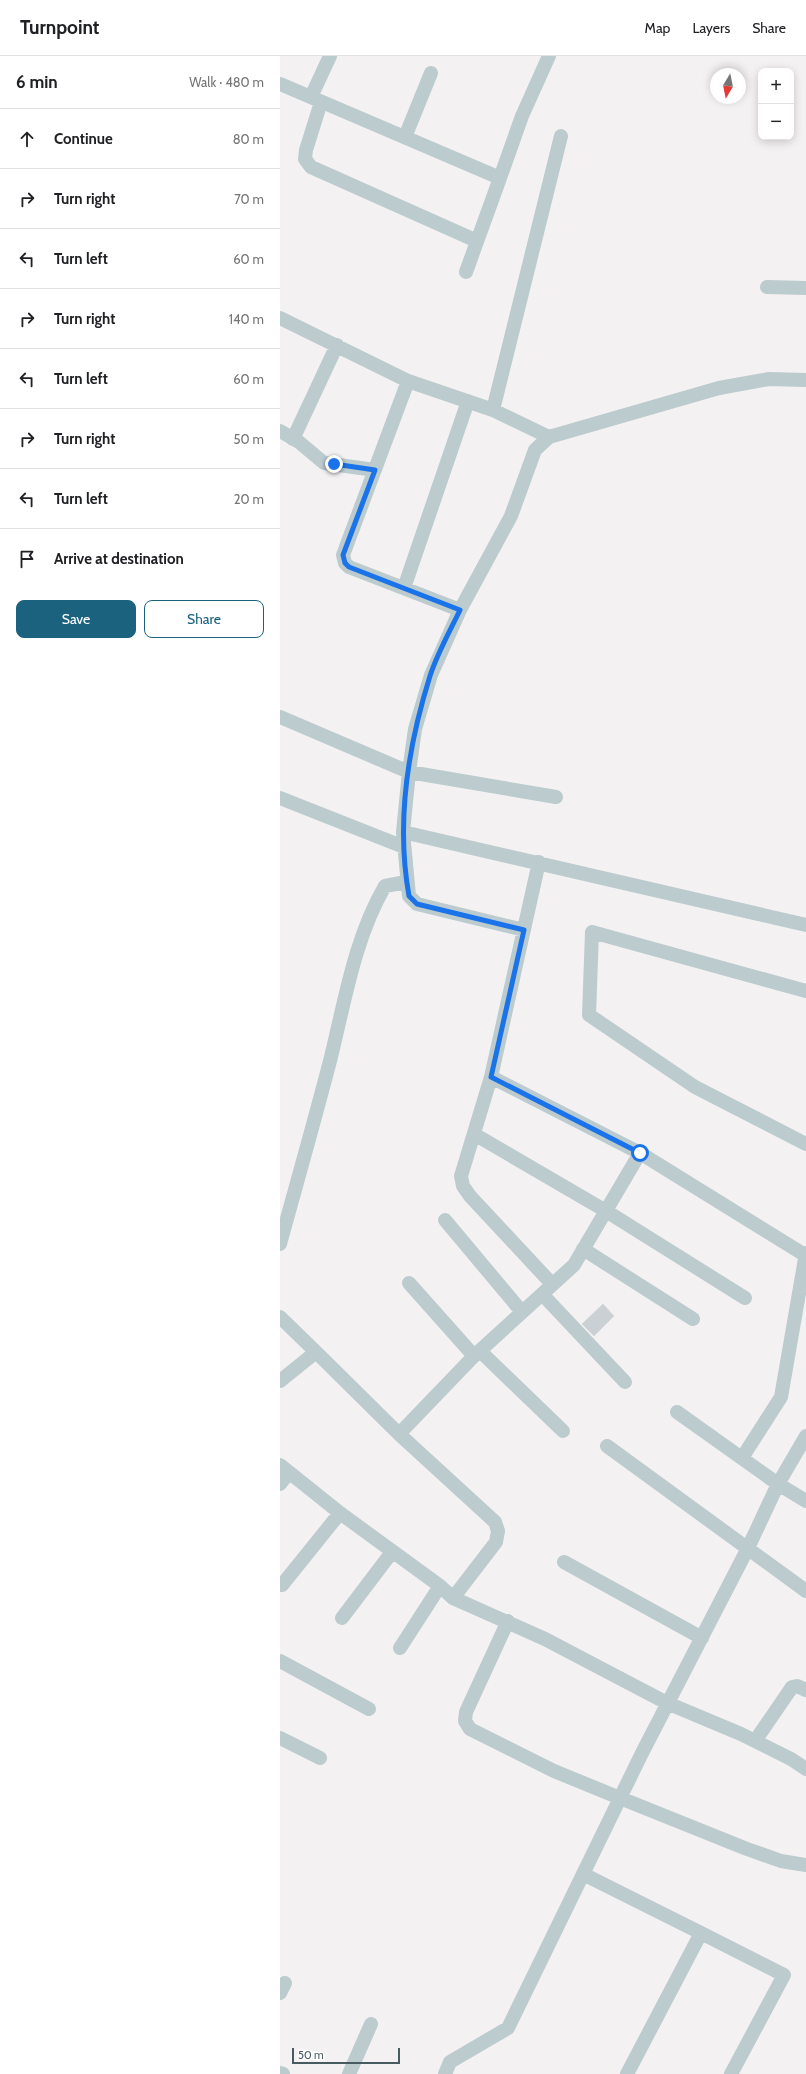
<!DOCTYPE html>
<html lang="en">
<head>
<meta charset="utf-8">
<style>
  body { margin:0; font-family:Cabin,sans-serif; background:#f2f2f2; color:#202124 }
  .controls { position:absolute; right:12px; top:12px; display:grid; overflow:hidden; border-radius:8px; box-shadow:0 2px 10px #0003 }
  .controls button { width:36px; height:36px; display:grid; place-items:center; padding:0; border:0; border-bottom:1px solid #e0e0e0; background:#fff; color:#202124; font:20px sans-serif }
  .compass { position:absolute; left:430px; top:12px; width:36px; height:36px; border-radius:50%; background:#fff; box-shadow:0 2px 10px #0003; rotate:190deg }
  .scale { position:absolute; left:12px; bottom:10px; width:108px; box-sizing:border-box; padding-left:4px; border:2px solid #485b60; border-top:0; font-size:11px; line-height:14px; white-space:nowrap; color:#485b60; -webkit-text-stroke:3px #fff; paint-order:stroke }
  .stop { position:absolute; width:12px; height:12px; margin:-9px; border:3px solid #1a73e8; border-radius:50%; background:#fff }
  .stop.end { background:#1a73e8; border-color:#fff; box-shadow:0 1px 4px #0008 }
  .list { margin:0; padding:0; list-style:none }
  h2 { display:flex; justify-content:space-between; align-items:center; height:52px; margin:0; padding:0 16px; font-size:17px }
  h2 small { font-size:13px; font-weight:400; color:#757577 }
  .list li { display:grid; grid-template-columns:26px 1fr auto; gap:12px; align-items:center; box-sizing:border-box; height:60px; padding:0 16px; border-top:1px solid #e0e0e0 }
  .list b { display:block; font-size:15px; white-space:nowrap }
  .list em { font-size:13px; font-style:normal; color:#757577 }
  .actions { display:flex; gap:8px; padding:12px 16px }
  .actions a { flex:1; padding:9px 0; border:1px solid #1a627e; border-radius:8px; text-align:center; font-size:14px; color:#1a627e }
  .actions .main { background:#1a627e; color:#fff }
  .icon { flex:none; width:22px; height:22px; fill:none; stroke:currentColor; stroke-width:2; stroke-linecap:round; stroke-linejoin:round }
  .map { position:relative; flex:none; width:526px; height:2018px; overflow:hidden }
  header { display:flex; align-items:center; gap:24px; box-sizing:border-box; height:56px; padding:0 20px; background:#fff; border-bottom:1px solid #e0e0e0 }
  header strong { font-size:19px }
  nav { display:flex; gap:22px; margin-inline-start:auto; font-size:14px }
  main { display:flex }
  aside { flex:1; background:#fff }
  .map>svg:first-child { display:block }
  .building { fill:#cbd0d4; stroke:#d5dadd }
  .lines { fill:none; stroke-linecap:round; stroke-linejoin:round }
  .street { stroke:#bccbce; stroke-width:14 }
  .route { stroke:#1a73e8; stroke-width:5 }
</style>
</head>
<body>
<header>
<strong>Turnpoint</strong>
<nav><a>Map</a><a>Layers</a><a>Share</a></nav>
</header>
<main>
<aside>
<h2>6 min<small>Walk · 480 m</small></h2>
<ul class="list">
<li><svg class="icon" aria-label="ahead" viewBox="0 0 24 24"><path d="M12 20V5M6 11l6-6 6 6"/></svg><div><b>Continue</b></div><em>80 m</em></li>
<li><svg class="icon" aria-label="right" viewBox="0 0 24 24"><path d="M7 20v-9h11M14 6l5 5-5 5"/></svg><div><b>Turn right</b></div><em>70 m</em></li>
<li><svg class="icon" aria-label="left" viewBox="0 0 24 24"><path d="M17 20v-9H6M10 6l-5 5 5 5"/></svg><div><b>Turn left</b></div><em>60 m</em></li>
<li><svg class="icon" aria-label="right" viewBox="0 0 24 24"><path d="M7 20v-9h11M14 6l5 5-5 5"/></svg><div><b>Turn right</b></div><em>140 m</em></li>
<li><svg class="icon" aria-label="left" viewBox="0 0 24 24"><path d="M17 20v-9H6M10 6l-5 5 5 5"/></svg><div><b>Turn left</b></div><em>60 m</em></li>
<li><svg class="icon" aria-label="right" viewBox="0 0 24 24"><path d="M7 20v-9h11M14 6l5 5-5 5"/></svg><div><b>Turn right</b></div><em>50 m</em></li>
<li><svg class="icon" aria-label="left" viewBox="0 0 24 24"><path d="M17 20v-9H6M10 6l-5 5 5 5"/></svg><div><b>Turn left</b></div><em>20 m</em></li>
<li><svg class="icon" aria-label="arrive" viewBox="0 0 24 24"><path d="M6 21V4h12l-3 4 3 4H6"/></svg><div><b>Arrive at destination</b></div></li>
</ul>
<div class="actions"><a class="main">Save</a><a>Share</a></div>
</aside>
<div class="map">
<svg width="526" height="2018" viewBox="0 0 526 2018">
  <rect width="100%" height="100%" fill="#f4f1f2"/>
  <path class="building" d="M323 1248 334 1260 314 1280 302 1268Z"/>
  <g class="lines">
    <path class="street" d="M0 28 220 122 242 60 269 0
      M31 41 50 0
      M41 46 26 94 25 103 31 111 197 185
      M125 81 151 17
      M186 216 220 122
      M487 231 526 232
      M0 262 128 325 213 354
      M128 325 63 499 65 507 69 511 180 554
      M0 375 19 386 44 407 95 414
      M269 381 213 354 281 80
      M13 383 57 289
      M124 532 188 345
      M0 661 129 716 276 741
      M0 742 124 791
      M123 776 526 869
      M259 806 211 1021 181 1120 183 1130 190 1140 272 1228
      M244 874 137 848 129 840 123 776 129 716 135 673 151 619 180 554 231 460 255 394 269 381 439 332 489 323 526 324
      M526 935 312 876 309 959 415 1031 526 1088
      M211 1021 360 1097
      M194 1078 326 1155 465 1242
      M165 1164 242 1256
      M0 1188C17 1126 35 1063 51 1001 65 944 75 881 105 830L126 826
      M303 1193 413 1263
      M129 1227 194 1300
      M262 1238 345 1326
      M0 1261 36 1296
      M200 1295 283 1375
      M0 1325 36 1296 119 1378 194 1300 294 1209 360 1097 525 1199
      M397 1356 498 1428 526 1445
      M119 1378 215 1466 218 1475 216 1486 173 1542
      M327 1390 526 1535
      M462 1402 501 1341 526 1197
      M0 1409 60 1457 160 1530 173 1542 265 1583 387 1647 461 1678 511 1703 526 1713
      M0 1428 9 1416
      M284 1506 422 1582
      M2 1529 60 1457
      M62 1562 112 1496
      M228 1565 186 1656 185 1665 190 1673 274 1715 340 1742 467 1793 501 1805 526 1809
      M120 1592 160 1530
      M0 1605 89 1653
      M0 1682 40 1702
      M475 1685 512 1631 517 1630 526 1634
      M303 1818 421 1877 347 2018
      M421 1877 504 1919 451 2018
      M0 1937 5 1927
      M0 2017 3 2018
      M69 2018 91 1968
      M165 2018 170 2006 228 1972 362 1697 468 1492 498 1428 526 1380"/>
  </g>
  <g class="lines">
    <path class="route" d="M54 408 95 414 63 499 65 507 69 511 180 554C170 575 157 598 150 620 128 690 116 768 129 840L137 848 244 874 211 1021 360 1097"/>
  </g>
</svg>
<div class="controls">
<button>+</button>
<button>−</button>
</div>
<svg class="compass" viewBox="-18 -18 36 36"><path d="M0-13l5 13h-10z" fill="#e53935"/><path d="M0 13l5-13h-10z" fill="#757577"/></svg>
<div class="scale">50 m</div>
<div class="stop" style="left:360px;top:1097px"></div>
<div class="stop end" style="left:54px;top:408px"></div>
</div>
</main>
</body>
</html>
